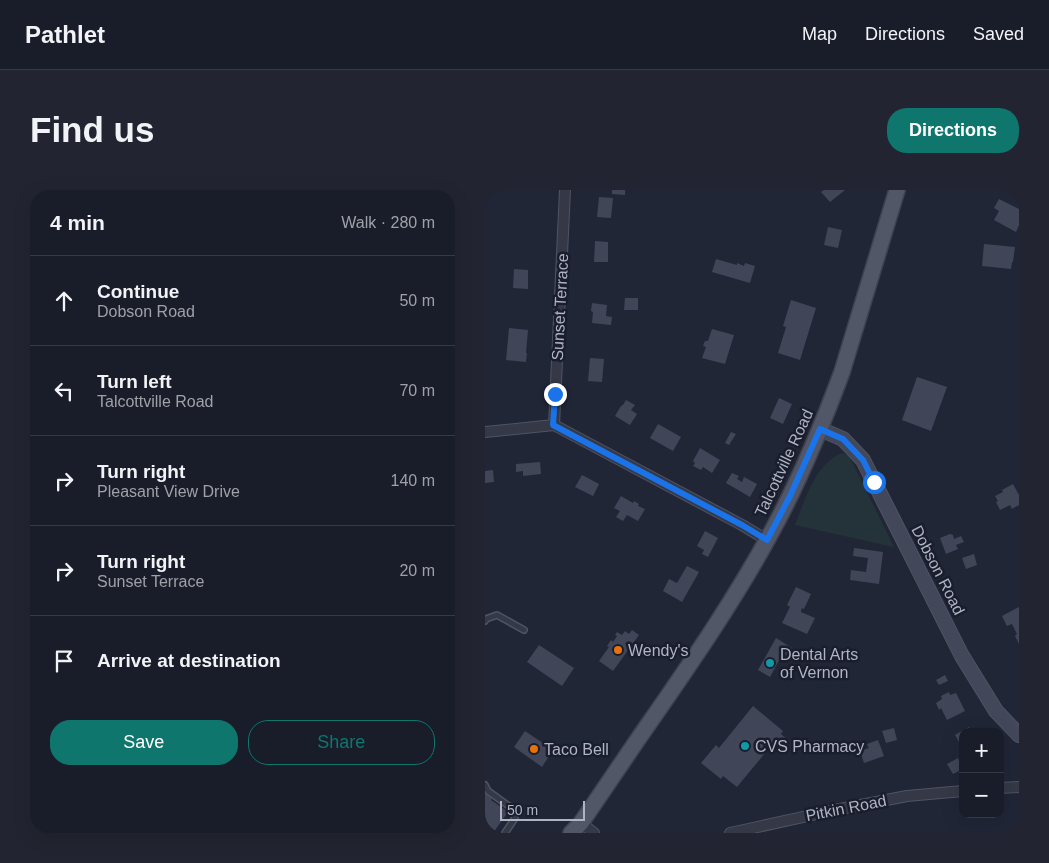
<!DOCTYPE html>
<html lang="en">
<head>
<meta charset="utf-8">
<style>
  body { margin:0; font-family:Helvetica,sans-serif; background:#222531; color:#f1f3f6 }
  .controls { position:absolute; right:15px; bottom:15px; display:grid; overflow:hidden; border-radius:10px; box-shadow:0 5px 20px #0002 }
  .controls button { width:45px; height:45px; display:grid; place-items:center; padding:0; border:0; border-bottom:1px solid #373a46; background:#191c29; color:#f1f3f6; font:25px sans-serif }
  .scale { position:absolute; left:15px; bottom:12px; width:85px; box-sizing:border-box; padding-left:5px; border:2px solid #afb3c4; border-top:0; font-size:14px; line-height:18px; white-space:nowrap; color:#afb3c4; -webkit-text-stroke:4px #1a1e2c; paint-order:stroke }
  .stop { position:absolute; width:15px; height:15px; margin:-11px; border:4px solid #1a73e8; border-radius:50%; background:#fff }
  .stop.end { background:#1a73e8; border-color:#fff; box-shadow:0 1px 5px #0008 }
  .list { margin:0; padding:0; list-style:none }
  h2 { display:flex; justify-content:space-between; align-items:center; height:65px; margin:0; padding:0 20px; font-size:21px }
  h2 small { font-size:16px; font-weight:400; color:#9fa1a8 }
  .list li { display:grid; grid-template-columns:32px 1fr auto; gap:15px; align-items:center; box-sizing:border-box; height:90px; padding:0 20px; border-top:1px solid #373a46 }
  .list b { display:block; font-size:19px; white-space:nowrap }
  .list p { margin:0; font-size:16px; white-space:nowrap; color:#9fa1a8 }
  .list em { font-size:16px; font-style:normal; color:#9fa1a8 }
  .actions { display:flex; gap:10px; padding:15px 20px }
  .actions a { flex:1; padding:11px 0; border:1px solid #0f766e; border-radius:20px; text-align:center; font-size:18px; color:#0f766e }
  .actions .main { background:#0f766e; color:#fff }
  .icon { flex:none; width:28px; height:28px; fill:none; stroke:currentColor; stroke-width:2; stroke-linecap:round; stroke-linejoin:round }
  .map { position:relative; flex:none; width:534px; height:643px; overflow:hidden; border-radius:20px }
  header { display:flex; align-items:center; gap:30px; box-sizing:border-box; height:70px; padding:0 25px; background:#191c29; border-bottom:1px solid #373a46 }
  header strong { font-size:24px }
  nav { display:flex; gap:28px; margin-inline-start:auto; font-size:18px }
  .intro { display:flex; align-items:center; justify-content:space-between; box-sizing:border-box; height:120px; padding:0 30px }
  h1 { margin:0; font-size:35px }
  .button { padding:12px 22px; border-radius:20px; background:#0f766e; color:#fff; font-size:18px; font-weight:700 }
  main { display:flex; gap:30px; padding:0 30px }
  aside { flex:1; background:#191c29; border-radius:20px; box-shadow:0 5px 20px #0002 }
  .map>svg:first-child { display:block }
  .green { fill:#243339 }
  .building { fill:#404558 }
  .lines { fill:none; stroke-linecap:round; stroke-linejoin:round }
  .lane-casing { stroke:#4f5362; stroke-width:8 }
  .street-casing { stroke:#4f5362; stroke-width:12 }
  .secondary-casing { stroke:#4f5362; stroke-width:16 }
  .primary-casing { stroke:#3e4251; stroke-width:18 }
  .lane { stroke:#353947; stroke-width:5 }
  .street { stroke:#353947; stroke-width:10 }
  .secondary { stroke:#43475a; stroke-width:14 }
  .primary { stroke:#525767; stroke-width:15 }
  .route { stroke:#1a73e8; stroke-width:6 }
  .food-dot { fill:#e8710a; stroke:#1a1e2c; stroke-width:2 }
  .culture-dot { fill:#0f9aa8; stroke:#1a1e2c; stroke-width:2 }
  .labels { text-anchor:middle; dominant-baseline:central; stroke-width:5; stroke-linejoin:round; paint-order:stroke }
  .street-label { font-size:16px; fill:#afb3c4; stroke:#1a1e2c }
  .poi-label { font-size:16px; fill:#afb3c4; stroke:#1a1e2c; text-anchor:start }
</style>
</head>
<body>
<header>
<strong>Pathlet</strong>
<nav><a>Map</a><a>Directions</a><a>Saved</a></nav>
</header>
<div class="intro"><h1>Find us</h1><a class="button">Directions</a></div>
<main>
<aside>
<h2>4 min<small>Walk · 280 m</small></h2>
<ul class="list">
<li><svg class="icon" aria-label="ahead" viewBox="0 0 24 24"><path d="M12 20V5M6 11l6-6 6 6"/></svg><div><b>Continue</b><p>Dobson Road</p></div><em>50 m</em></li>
<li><svg class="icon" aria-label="left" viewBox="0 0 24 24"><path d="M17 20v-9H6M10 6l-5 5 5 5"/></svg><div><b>Turn left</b><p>Talcottville Road</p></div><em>70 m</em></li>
<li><svg class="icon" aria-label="right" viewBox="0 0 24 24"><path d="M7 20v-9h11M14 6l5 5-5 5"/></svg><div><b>Turn right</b><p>Pleasant View Drive</p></div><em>140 m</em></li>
<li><svg class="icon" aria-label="right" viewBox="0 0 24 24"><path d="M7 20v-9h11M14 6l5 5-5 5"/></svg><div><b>Turn right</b><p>Sunset Terrace</p></div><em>20 m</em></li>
<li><svg class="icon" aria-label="arrive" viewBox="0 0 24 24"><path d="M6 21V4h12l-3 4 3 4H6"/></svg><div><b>Arrive at destination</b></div></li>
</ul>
<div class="actions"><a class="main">Save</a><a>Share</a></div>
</aside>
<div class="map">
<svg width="534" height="643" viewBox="0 0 534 643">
  <rect width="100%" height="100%" fill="#212637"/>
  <path class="green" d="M357 263 364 266 409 357 310 335C320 310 330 274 357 263Z"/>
  <path class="building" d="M127 0H140V5L127 4Z
    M339 0H360L345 12 336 2Z
    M114 7 128 8 126 28 112 27Z
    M514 9 534 19V35L531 42 509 30 514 21 509 18Z
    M343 37 357 40 353 58 339 55Z
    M110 51 123 52V72H109Z
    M499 54 530 57 528 72H527L526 79 497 76Z
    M231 69 252 75V73L259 76 260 73 270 76 265 93 227 82Z
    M29 79 43 80V99L28 98Z
    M140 108H153V120H139Z
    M306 110 331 118 315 170 293 163 301 137 298 136Z
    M107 113 122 115 121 126 127 127 126 135 107 133 108 122 106 121Z
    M24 138 43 140 41 163H42L41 172 21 170Z
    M227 139 249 145 240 174 217 168 221 157 218 156 220 151H223Z
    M105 168 119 169 117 192 103 191Z
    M432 187 462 197 446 241 417 230Z
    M294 208 307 214 298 234 285 228Z
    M141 210 150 215 146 220 152 224 145 235 130 226 136 216 138 215Z
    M173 234 196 247 188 261 165 248Z
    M246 242 251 244 244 255 240 253Z
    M215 258 235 270 227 283 218 277 216 280 208 276 210 273 208 271Z
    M55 272 56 284 38 286V281L31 282V274Z
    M8 280 9 292 0 293V281Z
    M247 283 254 286 252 289 257 292 259 287 272 294 265 307 241 293Z
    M97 285 114 294 108 306 90 297Z
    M528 294 534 305V315L527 319 525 315 515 320 511 312 513 311 510 306 518 302 517 300Z
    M136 306 148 313 149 311 154 314 153 316 160 319 153 331 142 325 138 331 131 327 135 321 129 318Z
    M220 341 233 348 223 367 217 364 219 360 212 356Z
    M465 344 468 345 469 349 476 346 479 352 471 355 473 359 461 364 455 348Z
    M369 358 398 362 394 394 365 390 366 380 381 382 383 368 368 366Z
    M489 364 492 375 481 379 477 368Z
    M202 376 214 382 197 412 178 401 184 389 192 393Z
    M311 397 326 404 319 419 317 418 316 421V422L330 428 322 444 297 433 305 417 302 415Z
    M534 417V454L530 446 532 444 527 434 522 436 517 426Z
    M147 440 154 445 128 481 114 471 124 457 122 456 126 450 128 452 132 446 130 445 132 442 137 445 140 441 144 444Z
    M291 448 307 458 303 466 298 463 285 487 273 480Z
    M54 455 89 478 77 496 42 472Z
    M460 485 463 491 454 495 451 490Z
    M464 502 465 505 471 503 480 521 462 530 456 518 454 520 451 513 457 509 456 506Z
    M268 516 298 541 296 544 304 551 298 557 290 551 252 597 238 586 236 589 216 573 231 555 234 558Z
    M484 537 486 542H478V559L470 545Z
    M409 538 412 550 401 553 397 541Z
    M40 541 68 560 57 577 29 557Z
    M393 550 399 566 379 573 375 561 384 558 382 554Z
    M473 568 478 579 468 584 462 574Z
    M0 603 7 608 6 610 23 622 8 643 0 638Z"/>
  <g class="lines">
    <g class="lane-casing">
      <path id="lane" d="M0 431 1 429 12 425 39 440
        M0 595 3 601 28 619 30 628 20 643"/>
    </g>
    <g class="street-casing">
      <path id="street" d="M69 235 80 0
        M0 242 69 235 257 335 282 350
        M515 598 534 597
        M96 633 109 643
        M245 643 350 620 422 606 478 601"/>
    </g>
    <g class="secondary-casing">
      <path id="secondary" d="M335 239 358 249 378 270 477 466 511 521 534 545"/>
    </g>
    <g class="primary-casing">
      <path id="primary" d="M86 643 96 633C113 608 130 583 147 558 196 487 246 417 287 341 315 290 337 236 357 182L412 0"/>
    </g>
    <use href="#lane" class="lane"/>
    <use href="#street" class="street"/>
    <use href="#secondary" class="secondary"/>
    <use href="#primary" class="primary"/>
  </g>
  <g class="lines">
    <path class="route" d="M70 204 68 235 257 335 282 350 305 306 335 239 358 249 378 270 389 292"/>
  </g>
  <g class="food-dot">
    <circle cx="133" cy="460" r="5"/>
    <circle cx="49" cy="559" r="5"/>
  </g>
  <g class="culture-dot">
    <circle cx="285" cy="473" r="5"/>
    <circle cx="260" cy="556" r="5"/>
  </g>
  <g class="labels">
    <g class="street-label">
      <text transform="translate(75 117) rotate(-87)">Sunset Terrace</text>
      <text transform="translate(299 273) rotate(-65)">Talcottville Road</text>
      <text transform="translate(453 380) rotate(63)">Dobson Road</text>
      <text transform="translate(361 618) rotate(-11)">Pitkin Road</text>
    </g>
    <g class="poi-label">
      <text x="143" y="460">Wendy's</text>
      <text x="295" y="464">Dental Arts<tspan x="295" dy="18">of Vernon</tspan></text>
      <text x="270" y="556">CVS Pharmacy</text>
      <text x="59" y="559">Taco Bell</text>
    </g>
  </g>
</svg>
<div class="controls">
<button>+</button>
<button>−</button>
</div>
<div class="scale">50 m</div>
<div class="stop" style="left:389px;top:292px"></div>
<div class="stop end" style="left:70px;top:204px"></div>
</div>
</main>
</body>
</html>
